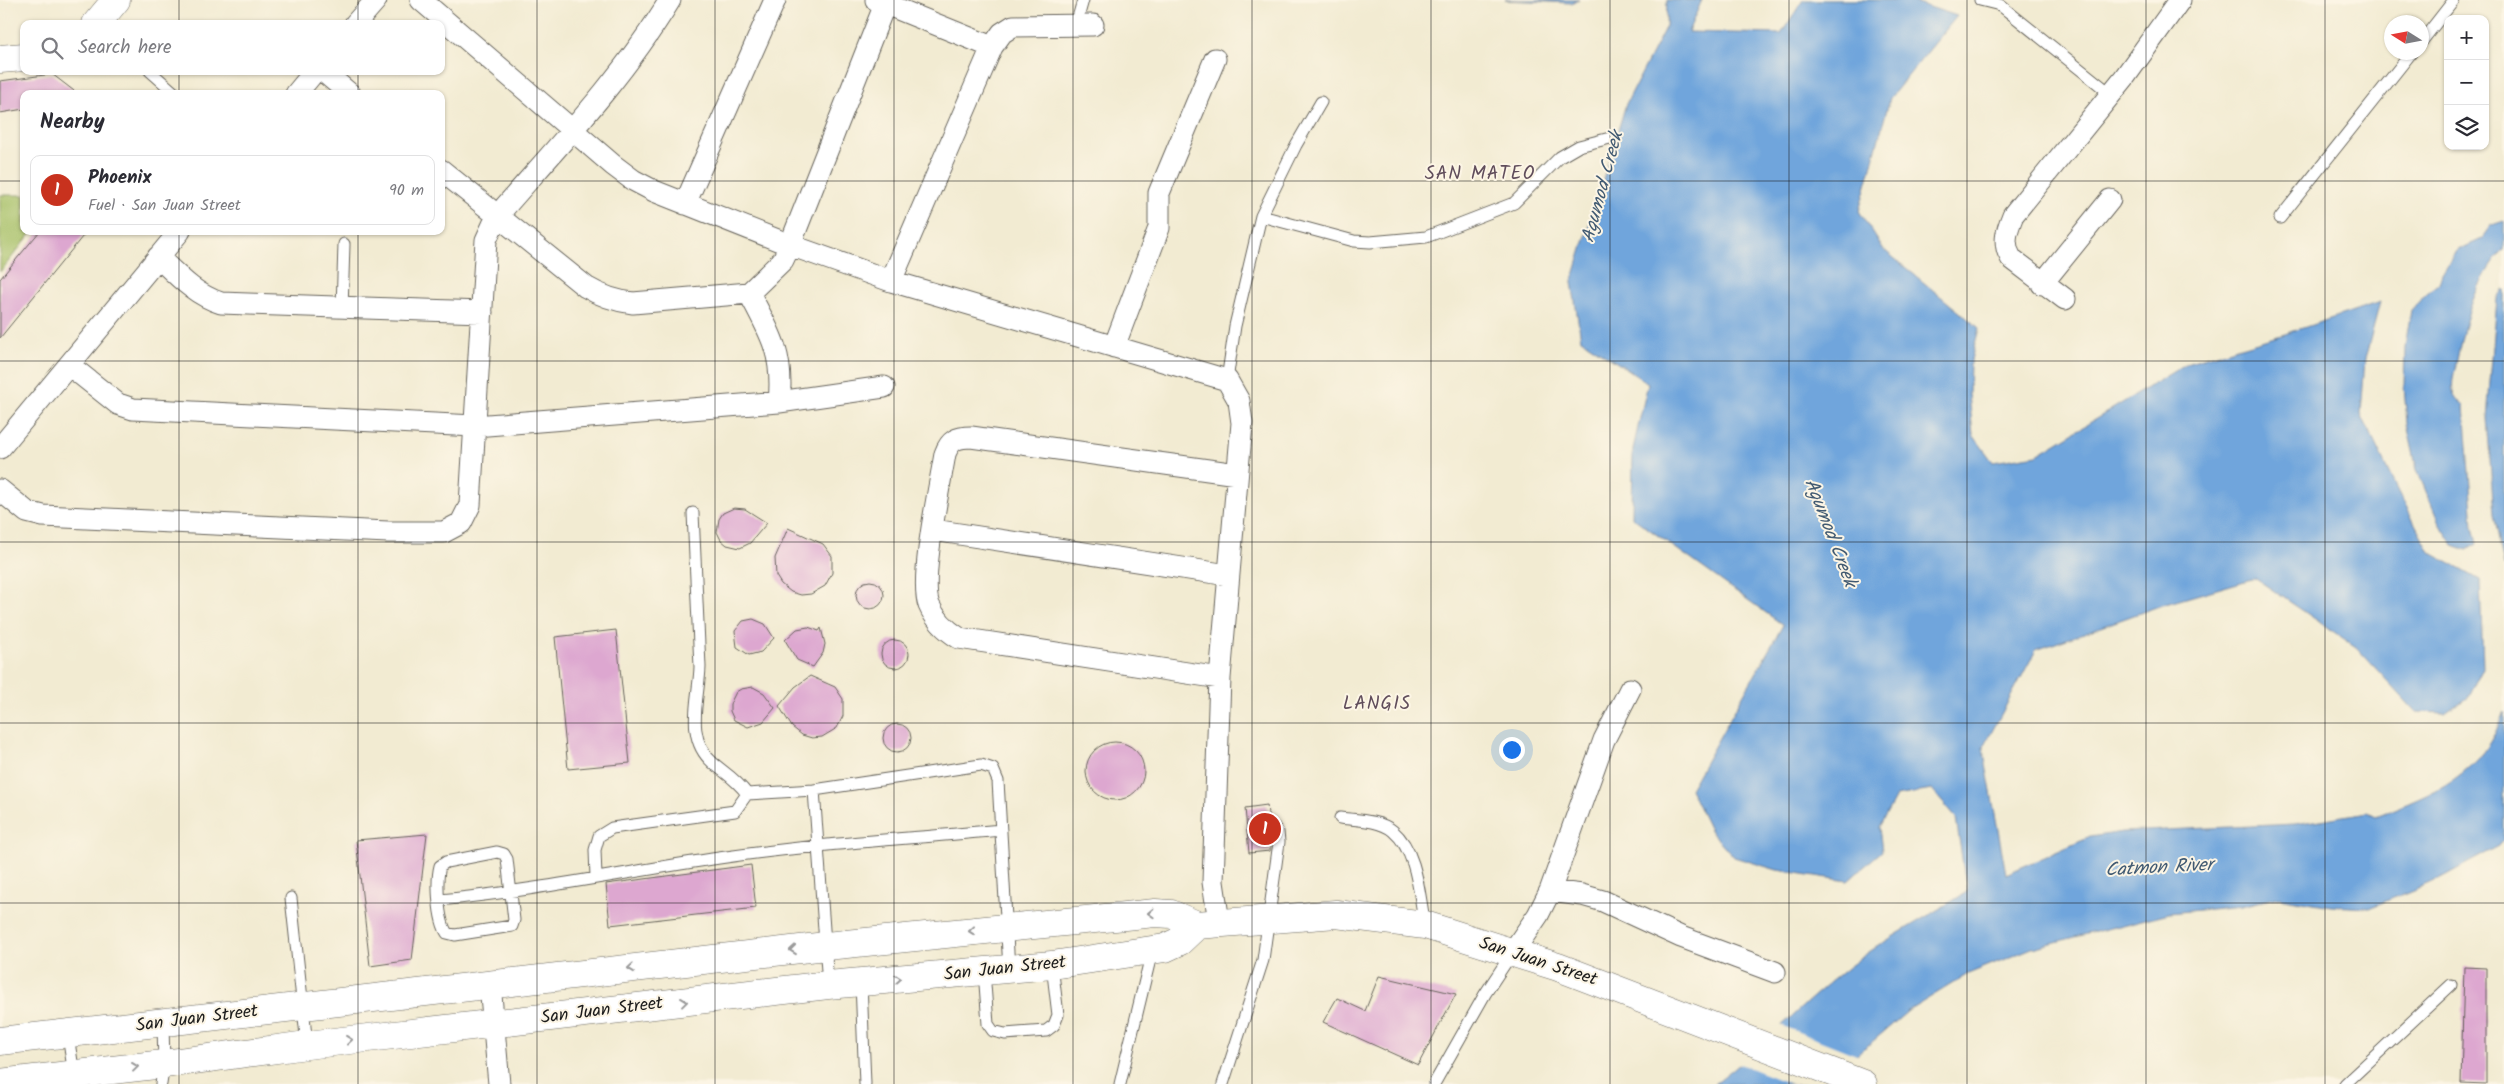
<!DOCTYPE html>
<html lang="en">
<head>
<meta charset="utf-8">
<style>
  body { margin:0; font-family:Kalam,sans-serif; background:#f7f7f7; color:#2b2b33 }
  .controls { position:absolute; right:15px; top:15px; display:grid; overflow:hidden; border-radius:10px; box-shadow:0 1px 4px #0004 }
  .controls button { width:45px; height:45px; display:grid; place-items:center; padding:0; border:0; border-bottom:1px solid #e1e1e2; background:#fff; color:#2b2b33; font:25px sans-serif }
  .compass { position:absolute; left:2384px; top:15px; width:45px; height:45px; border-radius:50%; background:#fff; box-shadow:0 1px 4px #0004; rotate:281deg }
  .you { position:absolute; left:1511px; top:749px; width:18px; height:18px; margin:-12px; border:4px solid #fff; border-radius:50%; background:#1a73e8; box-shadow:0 0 0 8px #1a73e833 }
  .badge { display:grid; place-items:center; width:32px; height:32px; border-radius:50%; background:#c8321e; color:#fff; font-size:16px; font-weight:700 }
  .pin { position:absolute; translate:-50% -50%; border:2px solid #fff; box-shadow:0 1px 5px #0006 }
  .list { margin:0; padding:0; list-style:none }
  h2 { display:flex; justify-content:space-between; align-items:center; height:65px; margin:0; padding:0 20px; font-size:21px }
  h2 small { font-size:16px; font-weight:400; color:#7c7c81 }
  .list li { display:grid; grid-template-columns:32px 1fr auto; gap:15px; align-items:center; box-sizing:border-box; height:70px; margin:0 10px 10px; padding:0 10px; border:1px solid #e1e1e2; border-radius:10px }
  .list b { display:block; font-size:19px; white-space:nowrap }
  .list p { margin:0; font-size:16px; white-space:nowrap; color:#7c7c81 }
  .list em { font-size:16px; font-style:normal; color:#7c7c81 }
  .icon { flex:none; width:28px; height:28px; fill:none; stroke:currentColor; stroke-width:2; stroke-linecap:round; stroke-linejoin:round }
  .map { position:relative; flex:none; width:2504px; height:1084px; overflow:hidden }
  .search { position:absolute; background:#fff; box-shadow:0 1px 4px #0004; left:20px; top:20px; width:425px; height:55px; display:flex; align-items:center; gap:12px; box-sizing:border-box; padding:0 18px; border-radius:10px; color:#7c7c81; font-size:19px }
  .panel { position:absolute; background:#fff; box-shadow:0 1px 4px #0004; left:20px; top:90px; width:425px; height:145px; border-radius:10px }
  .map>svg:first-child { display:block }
  .green { fill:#a6c066; stroke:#616e41 }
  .water { fill:#6fa5dc; stroke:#46607c }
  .pier { fill:#f2ebd2 }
  .building { fill:#dda7d0 }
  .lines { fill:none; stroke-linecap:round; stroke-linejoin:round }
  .service-casing { stroke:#67645c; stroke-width:13 }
  .minor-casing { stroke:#67645c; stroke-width:23 }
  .tertiary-casing { stroke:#67645c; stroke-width:29 }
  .secondary-casing { stroke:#67645c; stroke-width:29 }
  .service { stroke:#fff; stroke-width:11 }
  .minor { stroke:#fff; stroke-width:21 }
  .tertiary { stroke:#fff; stroke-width:28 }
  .secondary { stroke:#fff; stroke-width:28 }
  .oneway { stroke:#999 }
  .grid { fill:none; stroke:#1c1c1c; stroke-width:1; stroke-opacity:0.55 }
  .labels { text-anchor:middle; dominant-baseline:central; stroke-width:4; stroke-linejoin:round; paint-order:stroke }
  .street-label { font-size:18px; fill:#1c1c1c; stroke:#fcf5e5 }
  .neighbourhood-label { font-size:19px; letter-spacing:1px; fill:#604d5b; stroke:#fcf5e5 }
  .water-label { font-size:19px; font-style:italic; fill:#415a72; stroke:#fcf5e5 }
</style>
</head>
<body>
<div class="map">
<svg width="2504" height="1084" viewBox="0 0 2504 1084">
  <rect width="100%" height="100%" fill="#fcf5e5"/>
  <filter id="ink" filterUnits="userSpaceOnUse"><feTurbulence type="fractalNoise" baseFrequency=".02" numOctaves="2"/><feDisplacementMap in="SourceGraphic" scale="10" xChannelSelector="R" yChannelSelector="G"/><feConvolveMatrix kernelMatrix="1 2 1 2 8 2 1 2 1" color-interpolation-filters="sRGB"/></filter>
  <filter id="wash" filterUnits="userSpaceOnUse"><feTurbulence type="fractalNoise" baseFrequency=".0096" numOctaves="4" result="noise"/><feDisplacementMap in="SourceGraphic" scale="20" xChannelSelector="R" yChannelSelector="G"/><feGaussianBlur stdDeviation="1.12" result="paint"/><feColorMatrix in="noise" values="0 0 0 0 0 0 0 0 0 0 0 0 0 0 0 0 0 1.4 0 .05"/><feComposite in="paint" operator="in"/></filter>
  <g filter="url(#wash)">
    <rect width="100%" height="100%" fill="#f2ebd2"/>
    <path class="green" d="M0 195H24V231H33L0 272Z"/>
    <path class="water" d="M1505 0H1579L1571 3Z
      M1667 0H1702L1688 32 1781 34 1803 0H1908L1957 16 1890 98 1859 211 1883 249 1979 328 1970 364 1969 394 1973 435 1993 462 2037 455 2189 362 2285 334 2380 302 2365 359 2361 414 2398 492 2430 552 2480 580 2483 667 2468 697 2445 713 2416 712 2356 647 2255 578 2162 605 2036 650 1983 748 2006 874 2090 837 2122 832 2295 824 2368 812 2376 816C2433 794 2484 775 2504 711V840L2499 846 2437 880 2369 908 2331 906 2279 897 2241 906 2169 913 2032 948 1968 974 1908 1011 1823 1084H1714C1768 1043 1813 991 1869 952 1900 931 1935 912 1967 892L1956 818 1932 790 1896 796 1879 827 1882 851 1848 881 1777 870 1734 857 1710 830 1690 789 1783 625 1632 517 1633 449 1648 383 1581 339 1572 282 1626 104 1666 26Z
      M2504 221V249C2475 281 2465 319 2457 360 2455 370 2450 384 2454 394 2455 398 2461 403 2464 406L2473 526 2477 544 2467 550 2453 545 2440 525 2417 470 2407 424 2404 386 2405 347 2411 310 2427 293 2439 284 2442 274 2456 251 2482 239 2492 225Z
      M2504 289V566L2494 514 2487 418 2497 298Z"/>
    <path class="pier" d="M1778 1024 1859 1056 1827 1084H1791L1737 1063Z"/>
    <g id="blocks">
      <path class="building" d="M52 74 78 94H24V109L0 113V81Z
        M40 231H87L0 338V279Z
        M734 508 745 509 767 523 750 543 740 548 727 545 721 540 717 532 719 519 723 513Z
        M788 528 823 544 832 556V573L825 586 811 594 801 595 791 592 781 584 776 576 775 558Z
        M856 595a14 14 0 1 1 28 0a14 14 0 1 1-28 0Z
        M753 619 765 624 774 638 761 652 749 655 737 647 735 631 743 621Z
        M808 627 819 631 821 628 825 644 823 653 813 667 797 660 785 640 797 629Z
        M616 630 630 763 568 769 555 637Z
        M881 654a14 14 0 1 1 28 0a14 14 0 1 1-28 0Z
        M810 676 835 687 843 699V716L837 728 822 737 812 738 802 735 792 727 779 706 795 687Z
        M753 687 764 693 775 708 763 722 748 727 734 720 730 711V704L736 692 741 689Z
        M883 738a14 14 0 1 1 28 0a14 14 0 1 1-28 0Z
        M1086 771a29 29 0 1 1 58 0a29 29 0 1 1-58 0Z
        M1267 805 1269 822 1267 828 1270 834V851L1249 853 1245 808Z
        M427 834 412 960 370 966 356 840Z
        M751 865 756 908 610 925 606 884Z
        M2464 967 2486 968V1084L2461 1083Z
        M1379 976 1456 994 1418 1065 1323 1022 1337 998 1365 1011Z"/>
    </g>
  </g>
  <g filter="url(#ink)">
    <use href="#blocks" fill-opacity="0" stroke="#67645c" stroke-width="1"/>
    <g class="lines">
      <g class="service-casing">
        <path id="service" d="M1980 0 2000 5 2111 94
          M1076 25 1083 0
          M2422 41 2454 0
          M150 71 176 94
          M1261 216 1354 241 1370 242 1426 237 1514 203 1560 157 1579 146 1614 137
          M2280 218 2412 52
          M342 309 344 244
          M1227 380 1235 326 1261 216 1296 145 1321 102
          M693 513 700 667C699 699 684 738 713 763 725 773 737 780 747 794
          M814 790 981 765 993 769 998 781 1009 969
          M1340 818C1356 820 1380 820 1393 831 1418 852 1419 896 1425 925
          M497 852 504 854 507 859 514 920 512 926 455 935 447 933C438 920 436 881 440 866L446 862Z
          M596 877 595 850 599 836 612 828 735 811 747 794 814 790 828 985
          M291 898 307 1045
          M440 900C533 891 626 872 719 858 813 844 907 839 1001 830
          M984 971 988 1024 993 1031 1005 1034 1046 1031 1054 1025 1058 1015 1052 965
          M861 982 865 1084
          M68 1035 74 1075
          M161 1084 164 1064 163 1024
          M1120 1084 1152 951
          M1223 1084 1263 960 1279 842 1278 832 1274 827
          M1434 1084 1485 994 1512 953
          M2345 1084 2451 985"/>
      </g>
      <g class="minor-casing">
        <path id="minor" d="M421 0 613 165 633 180 654 191 790 245 891 281 1227 380 1239 401 1242 423 1220 678 1213 882 1219 922
          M876 0 992 47
          M355 24 376 0
          M323 71 350 94
          M296 94 315 71
          M441 170 586 287C601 296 616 301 633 303L749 293 783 260 790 245 885 4
          M685 204 775 0
          M158 257C177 275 195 295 221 303L482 312
          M891 281 992 47 1002 33 1013 26 1093 25
          M2042 284 2110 200
          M749 293C771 334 784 355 779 402
          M2065 299 2011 258C2002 243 2007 230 2013 215L2124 78 2180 0
          M1114 347 1159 228V193L1215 59
          M69 365 118 404 133 409 475 426 779 402 884 387
          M0 448 180 231
          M0 490 27 512 43 516 388 532H444L461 523 470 505 486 240 497 216C557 147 622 79 670 0
          M933 530 1228 575
          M1220 678 959 638C946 630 935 619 929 605 919 580 940 485 945 454 950 440 957 437 971 437L1237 474
          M1550 891 1604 740 1630 689
          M1512 953 1538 915 1550 891 1582 895 1603 901 1681 937 1775 972
          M490 984 499 1084"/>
      </g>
      <g class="tertiary-casing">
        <path id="tertiary" d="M96 24 116 0
          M0 59 24 57"/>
      </g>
      <g class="secondary-casing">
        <path id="secondary" d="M0 1041 826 946 1155 913 1171 914 1197 925 1336 914 1425 925 1558 967 1863 1084
          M0 1083 164 1064 307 1045 828 985 1052 965 1165 948 1180 941 1197 925"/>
      </g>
      <use href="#service" class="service"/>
      <use href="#minor" class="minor"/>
      <use href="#tertiary" class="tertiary"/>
      <use href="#secondary" class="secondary"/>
    </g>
    <defs><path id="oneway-chevron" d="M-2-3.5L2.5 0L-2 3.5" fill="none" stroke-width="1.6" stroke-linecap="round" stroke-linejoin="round" transform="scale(1.25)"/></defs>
    <g class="oneway">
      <use href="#oneway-chevron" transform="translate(1151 913) rotate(178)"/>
      <use href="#oneway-chevron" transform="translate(972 931) rotate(174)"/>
      <use href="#oneway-chevron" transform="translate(793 950) rotate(174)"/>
      <use href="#oneway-chevron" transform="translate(631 968) rotate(174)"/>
      <use href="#oneway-chevron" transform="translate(898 979) rotate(-5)"/>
      <use href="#oneway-chevron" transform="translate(684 1002) rotate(-7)"/>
      <use href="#oneway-chevron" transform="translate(349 1040) rotate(-6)"/>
      <use href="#oneway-chevron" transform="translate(135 1067) rotate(-7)"/>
    </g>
  </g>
  <path class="grid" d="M179 0V24M358 0V24M537 0V1084M715 0V1084M894 0V1084M1073 0V1084M1252 0V1084M1431 0V1084M1610 0V1084M1789 0V1084M1967 0V1084M2146 0V1084M2325 0V1084M179 71V94M358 71V94M0 181H24M441 181H2504M179 231V1084M358 231V1084M0 361H2504M0 542H2504M0 723H2504M0 903H2504"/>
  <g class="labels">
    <g class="street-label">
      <text transform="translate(1538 962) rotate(18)">San Juan Street</text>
      <text transform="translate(1005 969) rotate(-6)">San Juan Street</text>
      <text transform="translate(602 1011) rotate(-7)">San Juan Street</text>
      <text transform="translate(197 1019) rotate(-7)">San Juan Street</text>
    </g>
    <g class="neighbourhood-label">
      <text x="1480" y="174">SAN MATEO</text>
      <text x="1377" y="704">LANGIS</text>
    </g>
    <g class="water-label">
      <text transform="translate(1603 187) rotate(-75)">Agumod Creek</text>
      <text transform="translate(1830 533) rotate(69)">Agumod Creek</text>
      <text transform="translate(2159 868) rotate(-3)">Catmon River</text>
    </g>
  </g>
</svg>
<div class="controls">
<button>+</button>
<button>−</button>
<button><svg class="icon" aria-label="layers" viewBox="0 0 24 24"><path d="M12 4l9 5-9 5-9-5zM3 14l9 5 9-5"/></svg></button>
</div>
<svg class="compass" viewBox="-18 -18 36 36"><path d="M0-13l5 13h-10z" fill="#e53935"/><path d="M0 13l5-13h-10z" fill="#7c7c81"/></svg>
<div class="you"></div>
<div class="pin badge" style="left:1265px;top:829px">1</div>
<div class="search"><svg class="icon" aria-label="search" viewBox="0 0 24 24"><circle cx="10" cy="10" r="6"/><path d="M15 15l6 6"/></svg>Search here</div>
<section class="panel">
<h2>Nearby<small></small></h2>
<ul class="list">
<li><span class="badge">1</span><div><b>Phoenix</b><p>Fuel · San Juan Street</p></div><em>90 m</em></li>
</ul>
</section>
</div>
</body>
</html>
